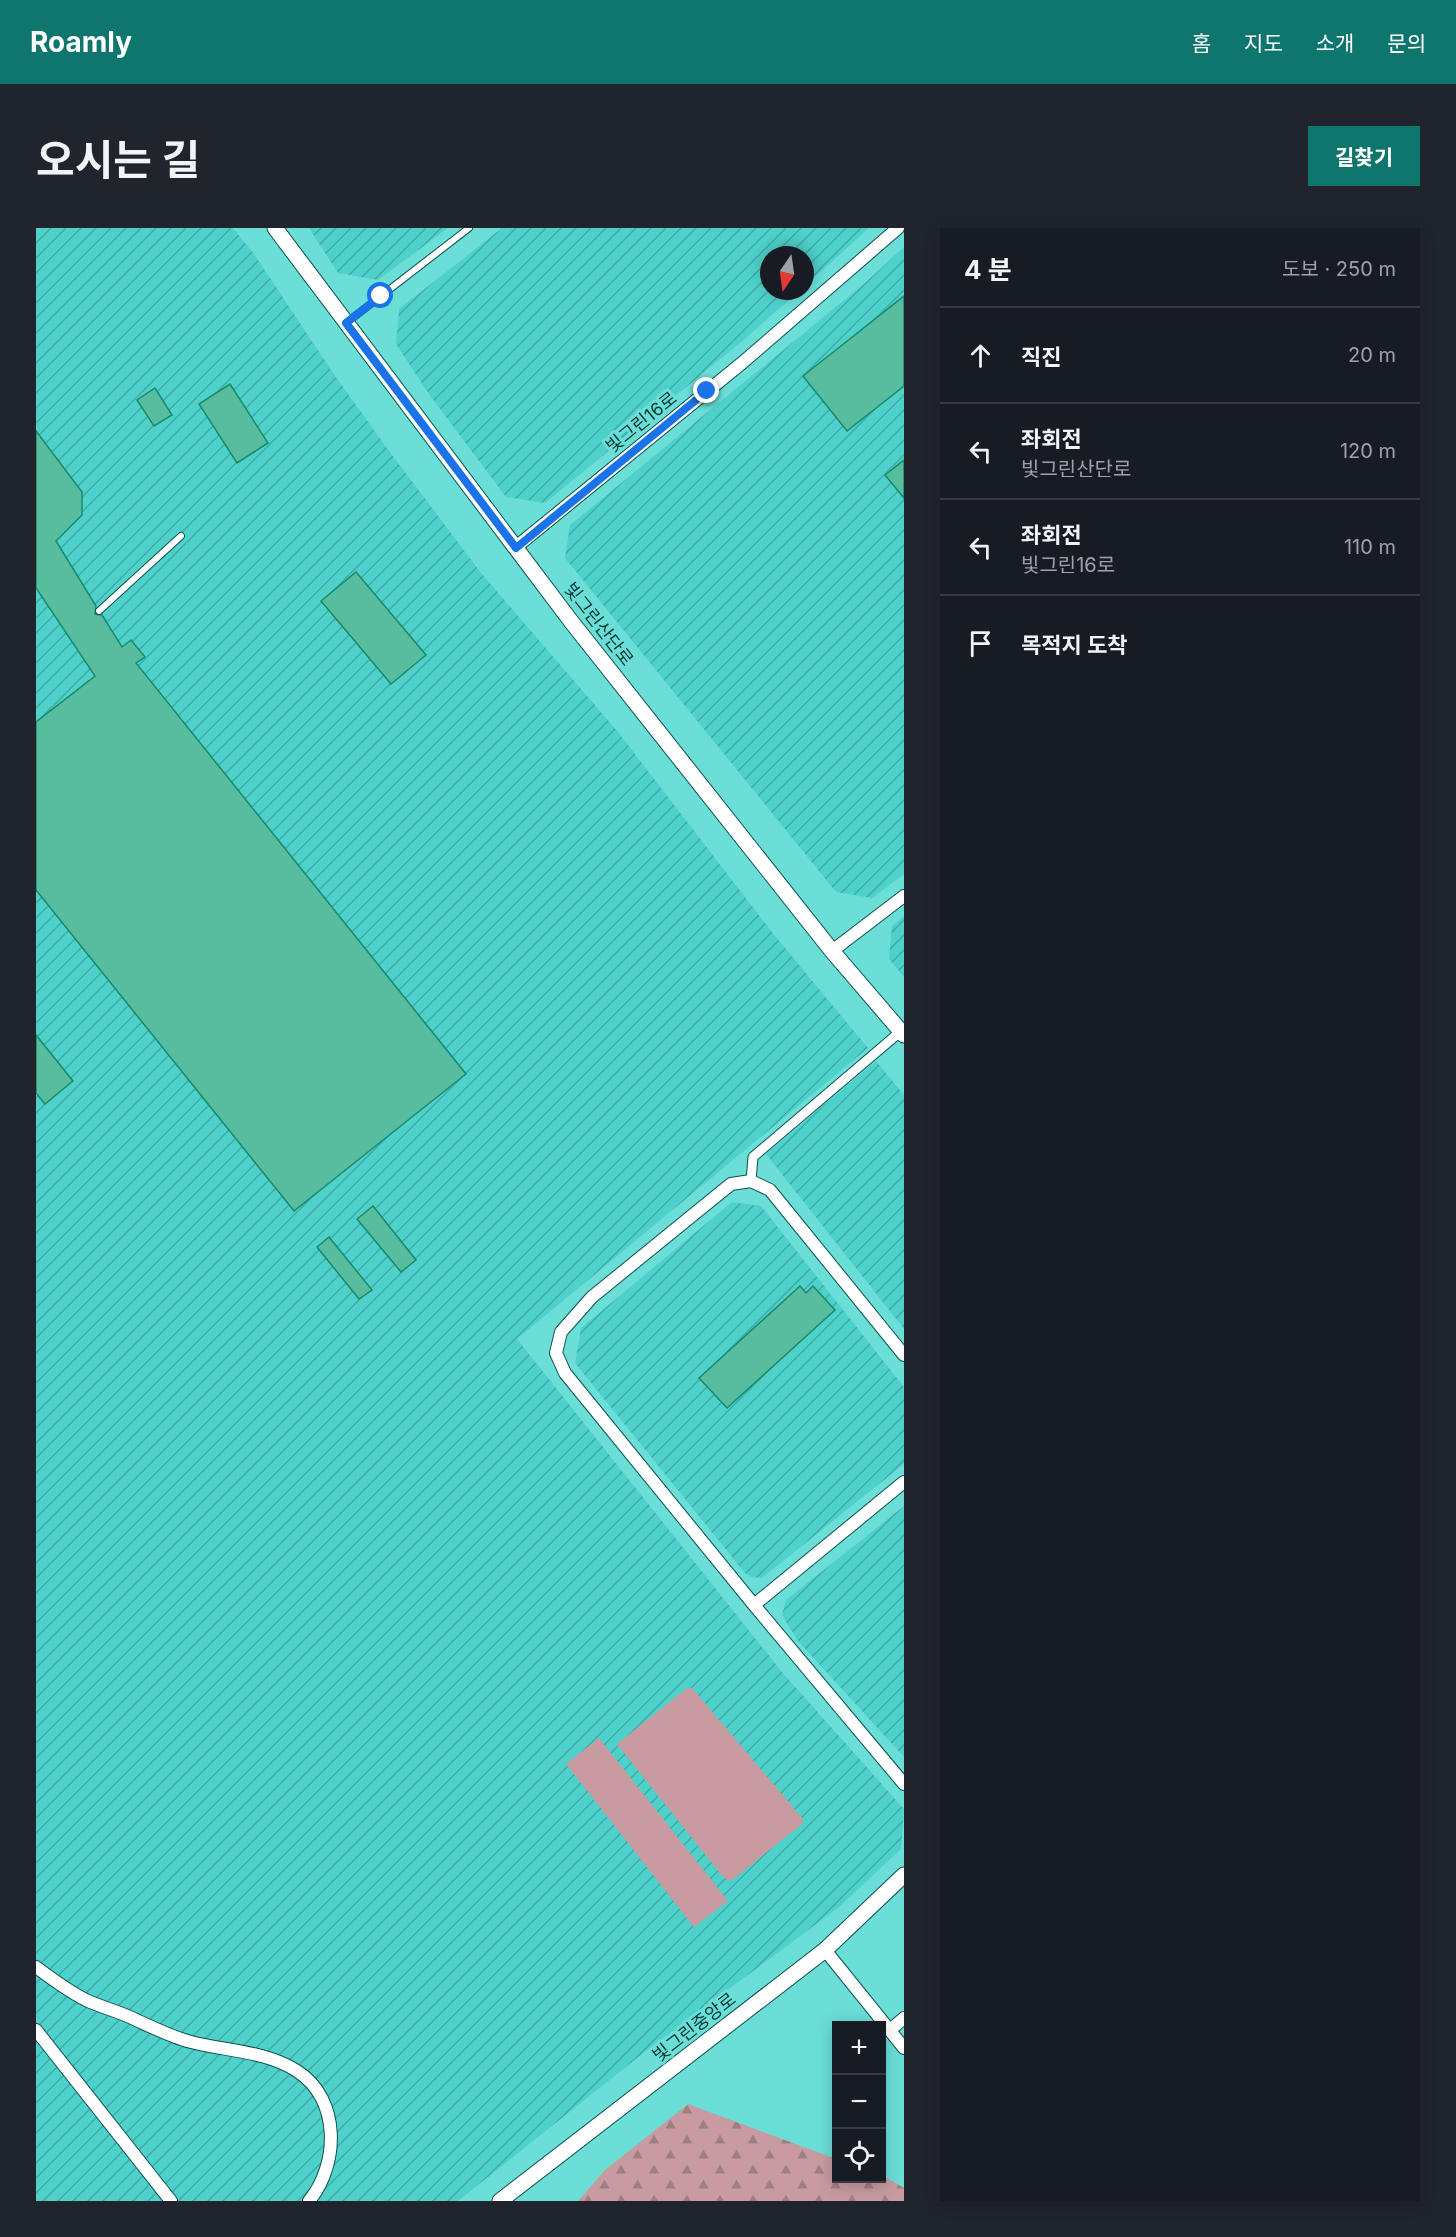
<!DOCTYPE html>
<html lang="ko">
<head>
<meta charset="utf-8">
<style>
  body { margin:0; font-family:Inter,"Noto Sans KR",sans-serif; background:#20242c; color:#f1f3f6 }
  .controls { position:absolute; right:18px; bottom:18px; display:grid; overflow:hidden; border-radius:0px; box-shadow:0 3px 15px #0003 }
  .controls button { width:54px; height:54px; display:grid; place-items:center; padding:0; border:0; border-bottom:2px solid #363941; background:#171b24; color:#f1f3f6; font:30px sans-serif }
  .compass { position:absolute; left:724px; top:18px; width:54px; height:54px; border-radius:50%; background:#171b24; box-shadow:0 3px 15px #0003; rotate:193deg }
  .stop { position:absolute; width:18px; height:18px; margin:-14px; border:4px solid #1a73e8; border-radius:50%; background:#fff }
  .stop.end { background:#1a73e8; border-color:#fff; box-shadow:0 2px 6px #0008 }
  .list { margin:0; padding:0; list-style:none }
  h2 { display:flex; justify-content:space-between; align-items:center; height:78px; margin:0; padding:0 24px; font-size:26px }
  h2 small { font-size:20px; font-weight:400; color:#9ea1a6 }
  .list li { display:grid; grid-template-columns:39px 1fr auto; gap:18px; align-items:center; box-sizing:border-box; height:96px; padding:0 24px; border-top:2px solid #363941 }
  .list b { display:block; font-size:22px; white-space:nowrap }
  .list p { margin:0; font-size:20px; white-space:nowrap; color:#9ea1a6 }
  .list em { font-size:20px; font-style:normal; color:#9ea1a6 }
  .icon { flex:none; width:33px; height:33px; fill:none; stroke:currentColor; stroke-width:2; stroke-linecap:round; stroke-linejoin:round }
  .map { position:relative; flex:none; width:868px; height:1973px; overflow:hidden; border-radius:0px }
  header { display:flex; align-items:center; gap:36px; box-sizing:border-box; height:84px; padding:0 30px; background:#0f766e; color:#fff }
  header strong { font-size:28px }
  nav { display:flex; gap:33px; margin-inline-start:auto; font-size:21px }
  .intro { display:flex; align-items:center; justify-content:space-between; box-sizing:border-box; height:144px; padding:0 36px }
  h1 { margin:0; font-size:42px }
  .button { padding:15px 27px; border-radius:0px; background:#0f766e; color:#fff; font-size:21px; font-weight:700 }
  main { display:flex; gap:36px; padding:0 36px }
  aside { flex:1; background:#171b24; border-radius:0px; box-shadow:0 3px 15px #0003 }
  .map>svg:first-child { display:block }
  .industrial { fill:url(#industrial-furrows) }
  .green { fill:#c89ba0 }
  .forest { fill:url(#forest-firs) }
  .building { fill:#58bd9e; stroke:#188a6d; stroke-width:1.5 }
  .lines { fill:none; stroke-linecap:round; stroke-linejoin:round }
  .service-casing { stroke:#0b504d; stroke-width:8 }
  .pedestrian-casing { stroke:#0b504d; stroke-width:11 }
  .minor-casing { stroke:#0b504d; stroke-width:14 }
  .tertiary-casing { stroke:#0b504d; stroke-width:17 }
  .service { stroke:#fff; stroke-width:6 }
  .pedestrian { stroke:#fff; stroke-width:9 }
  .minor { stroke:#fff; stroke-width:12 }
  .tertiary { stroke:#fff; stroke-width:15 }
  .route { stroke:#1a73e8; stroke-width:8 }
  .labels { text-anchor:middle; dominant-baseline:central; stroke-width:6; stroke-linejoin:round; paint-order:stroke }
  .street-label { font-size:18px; fill:#003836; stroke:#6aded7 }
</style>
</head>
<body>
<header>
<strong>Roamly</strong>
<nav><a>홈</a><a>지도</a><a>소개</a><a>문의</a></nav>
</header>
<div class="intro"><h1>오시는 길</h1><a class="button">길찾기</a></div>
<main>
<div class="map">
<svg width="868" height="1973" viewBox="0 0 868 1973">
  <defs>
    <pattern id="industrial-furrows" width="10" height="10" patternUnits="userSpaceOnUse" patternTransform="scale(1.5)"><rect width="10" height="10" fill="#4fd1cb"/><path d="M-1 1l2-2M0 10L10 0M9 11l2-2" fill="none" stroke="#3faba6"/></pattern>
    <pattern id="forest-firs" width="22" height="20" patternUnits="userSpaceOnUse" patternTransform="scale(1.5)"><rect width="22" height="20" fill="#c89ba0"/><path d="M5 1l3.5 6h-7zM16 11l3.5 6h-7z" fill="#a07f83"/></pattern>
  </defs>
  <rect width="100%" height="100%" fill="#6aded7"/>
  <path class="industrial" d="M0 0H197L218 26 295 142 350 219 445 345 582 504 739 708 832 820 481 1111 746 1444 868 1581 865 1621 803 1679 610 1823 422 1973H0Z
    M273 0H412L342 52 302 45Z
    M466 0H833L769 58V27H733V63H763L710 110 509 275 470 269 395 169 360 116 363 81Z
    M868 19V646L836 670 800 664 529 330 534 297 829 55Z
    M868 688V749L853 731 856 698Z
    M840 833 868 867V1101L730 926Z
    M696 974 725 978 868 1159V1236L726 1350 715 1349 709 1345 539 1135 545 1100Z
    M868 1278V1529L762 1413 746 1387 750 1372Z"/>
  <path class="green" d="M651 1460H656L767 1591 766 1596 695 1653 688 1650 581 1516Z
    M563 1510 692 1673 658 1699 530 1536Z"/>
  <path class="forest" d="M652 1876 800 1931V1950H846V1947L868 1960V1973H542L569 1942Z"/>
  <path class="building" d="M868 68V158L811 203 767 148Z
    M194 156 232 215 201 235 163 176Z
    M119 160 136 187 118 198 101 172Z
    M0 203 46 264V287L20 313 60 378 59 386 66 387 86 419 95 412 109 429 100 435 430 846 258 983 0 662V494L59 448 0 360Z
    M868 232V270L849 247Z
    M320 344 390 427 355 456 285 373Z
    M0 807 37 853 9 876 0 865Z
    M337 978 380 1032 365 1044 321 991Z
    M293 1009 336 1062 323 1071 281 1019Z
    M764 1058 770 1065 777 1058 799 1082 691 1180 663 1150Z"/>
  <g class="lines">
    <g class="service-casing">
      <path id="service" d="M310 95 433 0
        M63 383 145 308"/>
    </g>
    <g class="pedestrian-casing">
      <path id="pedestrian" d="M715 953 717 929 864 804"/>
    </g>
    <g class="minor-casing">
      <path id="minor" d="M480 319 706 135 862 0
        M796 723 868 668
        M868 1127 734 962 715 953 695 956 556 1069 525 1104 520 1125 529 1145 718 1377 868 1556
        M718 1377 868 1254
        M789 1722 868 1820
        M0 1739C16 1751 32 1763 50 1772 65 1779 81 1783 96 1790 116 1799 135 1809 155 1814 190 1823 230 1823 261 1843 305 1871 303 1937 273 1973
        M0 1802 135 1973
        M854 1802 868 1790"/>
    </g>
    <g class="tertiary-casing">
      <path id="tertiary" d="M239 0 534 392 796 723 868 807
        M464 1973 789 1722 868 1647"/>
    </g>
    <use href="#service" class="service"/>
    <use href="#pedestrian" class="pedestrian"/>
    <use href="#minor" class="minor"/>
    <use href="#tertiary" class="tertiary"/>
  </g>
  <g class="lines">
    <path class="route" d="M345 68 310 95 480 320 671 163"/>
  </g>
  <g class="labels">
    <g class="street-label">
      <text transform="translate(605 194) rotate(-39)">빛그린16로</text>
      <text transform="translate(563 396) rotate(52)">빛그린산단로</text>
      <text transform="translate(658 1799) rotate(-38)">빛그린중앙로</text>
    </g>
  </g>
</svg>
<div class="controls">
<button>+</button>
<button>−</button>
<button><svg class="icon" aria-label="locate" viewBox="0 0 24 24"><circle cx="12" cy="12" r="6"/><path d="M12 2v4M12 18v4M2 12h4M18 12h4"/></svg></button>
</div>
<svg class="compass" viewBox="-18 -18 36 36"><path d="M0-13l5 13h-10z" fill="#e53935"/><path d="M0 13l5-13h-10z" fill="#9ea1a6"/></svg>
<div class="stop" style="left:345px;top:68px"></div>
<div class="stop end" style="left:671px;top:163px"></div>
</div>
<aside>
<h2>4 분<small>도보 · 250 m</small></h2>
<ul class="list">
<li><svg class="icon" aria-label="ahead" viewBox="0 0 24 24"><path d="M12 20V5M6 11l6-6 6 6"/></svg><div><b>직진</b></div><em>20 m</em></li>
<li><svg class="icon" aria-label="left" viewBox="0 0 24 24"><path d="M17 20v-9H6M10 6l-5 5 5 5"/></svg><div><b>좌회전</b><p>빛그린산단로</p></div><em>120 m</em></li>
<li><svg class="icon" aria-label="left" viewBox="0 0 24 24"><path d="M17 20v-9H6M10 6l-5 5 5 5"/></svg><div><b>좌회전</b><p>빛그린16로</p></div><em>110 m</em></li>
<li><svg class="icon" aria-label="arrive" viewBox="0 0 24 24"><path d="M6 21V4h12l-3 4 3 4H6"/></svg><div><b>목적지 도착</b></div></li>
</ul>
</aside>
</main>
</body>
</html>
